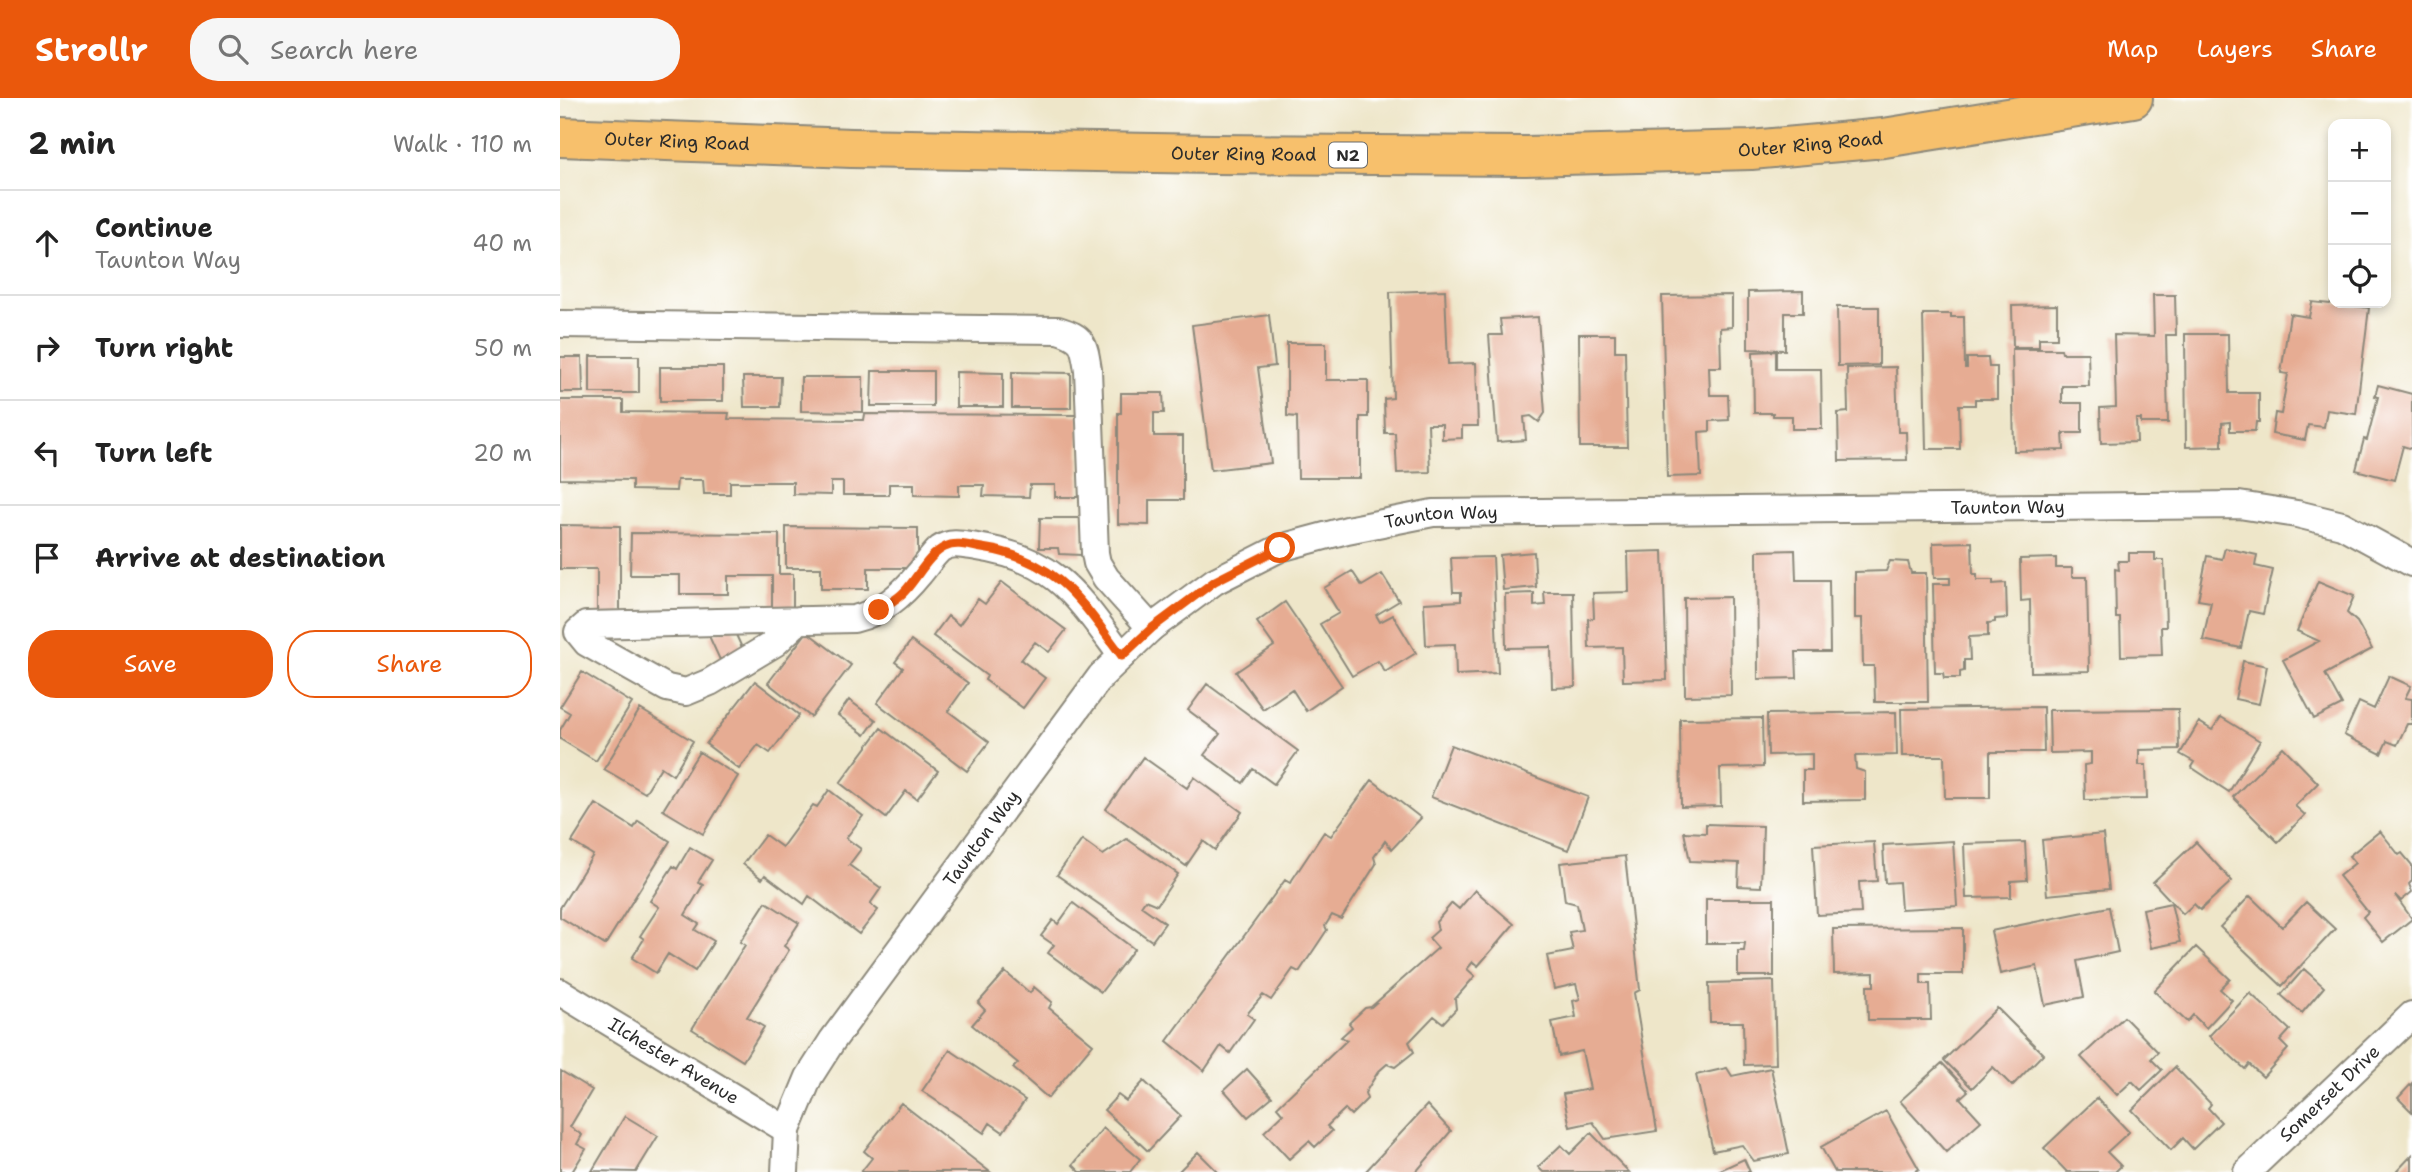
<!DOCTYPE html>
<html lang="en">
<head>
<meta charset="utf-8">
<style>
  body { margin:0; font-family:"Shantell Sans",sans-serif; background:#f6f6f6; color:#222 }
  .controls { position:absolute; right:21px; top:21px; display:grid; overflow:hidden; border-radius:14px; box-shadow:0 4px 10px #0003 }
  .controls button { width:63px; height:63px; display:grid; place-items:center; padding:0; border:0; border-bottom:2px solid #e0e0e0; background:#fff; color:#222; font:35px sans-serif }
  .stop { position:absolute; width:21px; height:21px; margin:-16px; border:5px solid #ea580c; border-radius:50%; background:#fff }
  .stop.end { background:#ea580c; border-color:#fff; box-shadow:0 2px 7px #0008 }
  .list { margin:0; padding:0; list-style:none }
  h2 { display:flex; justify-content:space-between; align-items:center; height:91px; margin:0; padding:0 28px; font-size:30px }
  h2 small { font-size:23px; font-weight:400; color:#767676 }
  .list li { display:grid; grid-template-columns:46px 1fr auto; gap:21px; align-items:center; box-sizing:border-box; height:105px; padding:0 28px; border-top:2px solid #e0e0e0 }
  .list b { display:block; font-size:26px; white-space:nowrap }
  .list p { margin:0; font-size:23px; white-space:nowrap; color:#767676 }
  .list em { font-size:23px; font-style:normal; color:#767676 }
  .actions { display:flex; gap:14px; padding:21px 28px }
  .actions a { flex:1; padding:16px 0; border:2px solid #ea580c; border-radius:28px; text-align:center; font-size:24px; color:#ea580c }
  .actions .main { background:#ea580c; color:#fff }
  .icon { flex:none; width:38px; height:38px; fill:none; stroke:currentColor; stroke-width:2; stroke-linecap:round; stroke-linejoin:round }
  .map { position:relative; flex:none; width:1852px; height:1074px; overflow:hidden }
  header { display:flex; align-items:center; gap:42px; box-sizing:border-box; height:98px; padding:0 35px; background:#ea580c; color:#fff }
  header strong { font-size:33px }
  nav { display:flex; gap:38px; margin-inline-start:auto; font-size:24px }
  .search { width:490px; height:63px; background:#f6f6f6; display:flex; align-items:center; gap:18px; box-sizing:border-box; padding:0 24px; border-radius:28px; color:#767676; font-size:26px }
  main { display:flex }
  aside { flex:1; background:#fff }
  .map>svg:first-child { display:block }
  .building { fill:#e6ac93 }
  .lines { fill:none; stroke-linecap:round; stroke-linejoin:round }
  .minor-casing { stroke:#8c887a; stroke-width:30 }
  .motorway-casing { stroke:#8c887a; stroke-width:42 }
  .minor { stroke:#fff; stroke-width:26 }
  .motorway { stroke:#f7c06c; stroke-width:38 }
  .route { stroke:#ea580c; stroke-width:9 }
  .labels { text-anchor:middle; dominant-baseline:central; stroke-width:5; stroke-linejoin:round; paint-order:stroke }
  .shield { fill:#fff; stroke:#6b6b6b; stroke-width:2 }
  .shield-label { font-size:16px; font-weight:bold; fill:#2b2b2b }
  .street-label { font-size:18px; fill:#2b2b2b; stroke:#fff }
</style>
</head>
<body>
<header>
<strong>Strollr</strong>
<div class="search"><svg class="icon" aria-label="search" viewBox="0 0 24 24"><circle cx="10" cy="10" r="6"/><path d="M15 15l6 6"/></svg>Search here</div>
<nav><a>Map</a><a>Layers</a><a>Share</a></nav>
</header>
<main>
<aside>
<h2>2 min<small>Walk · 110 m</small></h2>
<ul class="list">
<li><svg class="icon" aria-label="ahead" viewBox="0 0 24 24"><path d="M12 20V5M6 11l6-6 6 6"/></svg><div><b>Continue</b><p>Taunton Way</p></div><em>40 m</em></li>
<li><svg class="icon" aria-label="right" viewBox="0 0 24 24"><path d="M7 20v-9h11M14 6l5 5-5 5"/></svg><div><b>Turn right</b></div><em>50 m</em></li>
<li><svg class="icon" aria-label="left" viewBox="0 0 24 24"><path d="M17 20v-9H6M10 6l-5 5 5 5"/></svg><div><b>Turn left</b></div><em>20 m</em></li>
<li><svg class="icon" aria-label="arrive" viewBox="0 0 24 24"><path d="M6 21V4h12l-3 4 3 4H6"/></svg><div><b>Arrive at destination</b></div></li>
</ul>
<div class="actions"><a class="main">Save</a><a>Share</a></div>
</aside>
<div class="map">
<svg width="1852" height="1074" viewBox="0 0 1852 1074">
  <rect width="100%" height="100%" fill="#fff"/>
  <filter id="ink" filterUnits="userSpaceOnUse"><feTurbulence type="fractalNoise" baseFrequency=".0143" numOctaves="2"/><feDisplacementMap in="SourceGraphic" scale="14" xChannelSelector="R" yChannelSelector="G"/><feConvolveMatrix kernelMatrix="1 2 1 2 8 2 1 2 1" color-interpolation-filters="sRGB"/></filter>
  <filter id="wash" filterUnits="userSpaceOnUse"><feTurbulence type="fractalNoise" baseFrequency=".00686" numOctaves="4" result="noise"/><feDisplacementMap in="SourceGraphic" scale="28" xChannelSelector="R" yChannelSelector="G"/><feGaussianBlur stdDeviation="1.57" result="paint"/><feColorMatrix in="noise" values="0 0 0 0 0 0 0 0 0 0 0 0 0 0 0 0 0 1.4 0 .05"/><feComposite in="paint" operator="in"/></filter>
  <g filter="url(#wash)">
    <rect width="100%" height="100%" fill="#eee6c9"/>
    <g id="blocks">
      <path class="building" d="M885 192 888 266 916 265 918 328H902V340L882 341V326H868L870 374 837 375 835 335H825L824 301 833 300 830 194Z
        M1243 193V215H1225V252L1188 251V194Z
        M1172 197V229L1160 230 1161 269H1149L1150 297H1168L1169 322 1150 323V333L1139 334 1141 378 1107 379 1102 198Z
        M1593 197H1615L1616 237H1606L1608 325H1581V321H1576L1577 344 1541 345 1540 310 1556 309 1554 237 1594 238Z
        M1773 201V205L1809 210 1796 316 1767 312 1764 329 1748 327 1745 342 1712 336 1715 315 1721 316 1728 276 1721 275 1730 216 1749 219 1752 204 1770 206Z
        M1497 207V240H1479V249H1453L1452 208Z
        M1277 209H1319V267L1278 268Z
        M1363 216H1391V219H1404L1405 270H1407V260H1428L1429 269H1437V301H1415V307H1399L1400 351H1366Z
        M709 217 715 268 698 270 711 365 651 372 632 227Z
        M978 219 985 315 979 324 971 318 964 319 966 342 937 344 929 237H942L940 221Z
        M1019 236H1055V253H1065L1067 349H1020Z
        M1625 236H1668L1669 295H1699V324H1696L1695 333H1670V324L1662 325V348L1626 349Z
        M727 245H766V282H808V319H800V380H738L737 319 727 318Z
        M1452 251H1501L1502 255H1528L1529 288H1502V305H1522V335H1503L1504 352 1454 353Z
        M1216 253V271H1261L1262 331H1232V318H1213V315H1194L1193 254Z
        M30 258H79V295H30Z
        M0 259H22L23 294H0Z
        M100 269H163V303H100Z
        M1336 269 1338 334H1346L1347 362 1279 363 1278 315 1288 314 1287 270Z
        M312 273H373V308H311Z
        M396 274 443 275V309H396Z
        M452 274 511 275V310H452Z
        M183 279H221L220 309H184Z
        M241 279H303V314L241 313Z
        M1818 287 1852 296V351L1843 348 1834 382 1796 372 1804 341 1807 342 1818 299 1815 298Z
        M561 295H603L604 315H594V338H623V402H589V427L558 426V315H561Z
        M0 302H63V314L169 315 168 321 304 322 305 316 519 317V399H495V387H470L469 399 423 398 424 387H399V398L354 397V386H329V397H283V384H271V397L233 396V384H170V396H144L143 382H117L116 393 72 392V382L0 381Z
        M480 420H521V457L499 456 498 450H479Z
        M0 427 60 428V518L37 517V471H0Z
        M226 429 358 430V470H308V491H261V470H226Z
        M71 435 219 436V476H233V510H212V478H168V496H120V477H70Z
        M1412 444 1413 476H1417V482H1433V486L1446 485 1447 520 1435 521V524L1428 525V538L1409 539 1410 562H1404V573L1400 574V580H1384L1383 575H1375L1373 486H1390V480H1374L1373 445Z
        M1665 450 1697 457 1695 468 1713 472 1703 516 1689 513 1681 550 1643 542 1651 504 1638 502 1647 458 1662 461Z
        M1235 452 1236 482H1269L1270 554H1236L1237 580 1198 581 1197 453Z
        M1103 453 1107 582 1063 583 1062 549 1029 550 1028 521 1034 520 1033 495 1069 494 1068 454Z
        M974 454 976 489 943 492 940 457Z
        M1569 455H1595V462H1604L1606 529H1601L1602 557 1561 558 1560 520H1556L1555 471 1559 472 1558 463H1569Z
        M933 459 938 575 896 577 895 546 866 547 864 505 901 503V494H893L891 460Z
        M1496 460V470H1512V479H1527L1529 573 1471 574 1470 502 1461 503 1460 461Z
        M1330 463 1348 464 1351 475H1366L1368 604H1315L1314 568H1303L1302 520H1295V474L1326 473Z
        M792 473 802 488 822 476 839 503 816 517 820 524 833 517 856 555 825 574 818 563 792 578 760 526 779 515 764 490Z
        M1758 483 1794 498 1787 515 1797 524 1812 551 1765 576 1782 607 1754 621 1723 562 1759 543 1737 533Z
        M442 484 506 532 489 554 475 544 461 562 485 580 463 610 425 582 427 578 373 538 388 518 399 527 418 501 425 506Z
        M984 494H1013L1015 589 992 590 991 549 946 550 945 496 974 495V508L985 507Z
        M1170 499 1171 597 1125 598 1124 500Z
        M725 504 782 588 746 613 732 591 703 611 676 574 714 548 697 524Z
        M172 528 183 552 160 562 149 538Z
        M247 534 291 567 251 619 208 585Z
        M351 543 408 585 388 613 429 644 407 673 317 605 343 570 335 564Z
        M1683 563 1707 568 1699 606 1675 601Z
        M22 574 72 605 36 663 0 641V632L10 615 0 609Z
        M1829 578 1851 588 1845 600 1852 601V626H1847L1837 647 1827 643 1821 656 1784 637 1799 604 1814 611Z
        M195 583 239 617 210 655 198 647 179 671 146 646Z
        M647 586 738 653 714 686 693 671 683 685 644 657 660 636 628 612Z
        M289 602 316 622 305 637 278 617Z
        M1483 609 1484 654H1430V700H1385L1384 658H1342L1341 611Z
        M80 611 133 643 113 677 101 669 85 695 44 671Z
        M1618 611 1619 651 1579 652V667H1586L1587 701 1525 702 1524 667 1531 666V654L1490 655 1489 612Z
        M1336 614 1337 657 1295 658 1296 671 1305 674V702L1243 703V672H1252V656L1208 657 1207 616Z
        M1661 619 1700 643 1669 694 1631 669 1634 664 1620 656 1639 624 1652 632Z
        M1202 620 1203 669 1160 670 1161 708 1121 709 1120 621Z
        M321 630 378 673 357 701 346 693 326 720 280 685Z
        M891 647 1028 699 1008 752 871 699Z
        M1723 649 1758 685 1735 708 1745 717 1718 744 1673 699Z
        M139 654 178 678 143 736 103 712Z
        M583 659 627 690 634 679 682 714 655 752 643 743 626 768 546 711Z
        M812 682 861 720 832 751 825 743 814 759 816 766 781 821 772 817 765 828 767 832 739 874 733 871 711 902 703 897 687 916 694 921 670 955 661 948 644 973 607 943 725 782 730 785 764 734 771 738Z
        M269 692 303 718 286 740 301 751 289 767 321 790 310 806 318 812 299 836 249 798 244 806 205 777 202 781 183 766 205 737 222 749 253 707 257 709Z
        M36 706 74 730 78 723 110 743 45 847 0 819V810L33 757 12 744Z
        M1146 726 1203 728 1201 789 1178 788 1179 765 1130 763 1124 734 1146 735Z
        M1820 733 1839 757 1842 755 1852 767V783L1849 786 1852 794 1841 803 1835 797 1852 821 1823 844 1803 819 1808 814 1779 778 1795 765 1789 758Z
        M1543 736 1549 791 1487 797 1482 742Z
        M567 741 618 776 597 807 585 802 581 808 605 825 592 843 497 777 522 742 543 757Z
        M1393 743 1397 808 1341 811 1339 784 1325 785 1323 747Z
        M1314 744 1317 783 1299 784 1301 815 1257 817 1253 747Z
        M1465 744 1467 782 1451 783V799L1406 800 1404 746Z
        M1636 744 1672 783 1640 812 1634 806 1623 816 1593 784Z
        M130 749 152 762 138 784 143 787 125 817 139 826 135 832 154 843 135 873 108 856 96 875 72 860 84 841 80 838 99 809 90 803 113 768 117 771Z
        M1065 758 1080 892 1074 895 1097 1033 1045 1041 1033 1024 1010 1029 1003 996 1030 991 1022 953 999 958 992 924 1016 919 1013 903 1020 901 1016 886 994 891 987 858 1013 853 1009 834 1022 832 1017 806 1005 803 1000 765Z
        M915 792 954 826 918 868 913 864 907 871 915 878 895 901 896 911 883 925 874 918 849 944 854 954 835 969 827 966 818 974 805 995 807 1001 791 1017 785 1011 767 1028 772 1033 755 1049 749 1043 729 1061 704 1034 723 1016 717 1009 787 942 781 939 792 929 789 925 805 910 811 909 878 850 869 840 878 832 876 824 892 805 899 811Z
        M1690 798 1722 829 1746 804 1775 831 1722 888 1660 829Z
        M1146 801H1214V878H1178V853H1184L1185 845H1146Z
        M206 804 239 825 224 848 229 852 187 919 204 929 183 963 132 931 185 847 180 844Z
        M513 805 574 851 541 894 488 855 494 847 481 838 493 822 498 826Z
        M1611 805 1620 844 1591 850 1583 811Z
        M1549 809 1558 854 1517 863 1524 899 1485 907 1477 868 1440 876 1431 833Z
        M1403 830V876H1361V886H1370L1371 922H1308L1307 888H1314V875L1274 876 1273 831Z
        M1636 849 1670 881 1660 891 1672 902 1646 930 1633 917 1627 924 1594 893Z
        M1744 871 1764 889 1742 915 1721 897Z
        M445 874 470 895 474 889 492 904 489 910 533 946 488 1000 453 970 458 965 412 927 425 912 418 905Z
        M1214 883 1216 966 1184 967 1183 924H1150L1149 885Z
        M1690 895 1730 932 1720 943 1728 951 1703 979 1689 966 1685 971 1649 938Z
        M1437 910 1483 956 1452 988 1433 969 1412 990 1384 962Z
        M1564 919 1598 954 1591 961 1602 972 1581 992 1572 983 1557 997 1521 959Z
        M390 952 465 1002 443 1034 430 1025 424 1035 362 993Z
        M1382 965 1408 993 1400 1000 1421 1023 1386 1054 1340 1003Z
        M1615 969 1651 1006 1648 1010 1661 1024 1633 1051 1623 1040 1611 1052 1572 1012Z
        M1167 970 1172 978 1211 970 1229 1056 1194 1063 1182 1047 1153 1053 1136 977Z
        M687 971 712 999 688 1019 664 992Z
        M1 973 32 992 10 1029 22 1037 17 1046 26 1051 12 1074H0Z
        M584 983 621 1018 588 1053 544 1012 558 997 566 1003Z
        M1852 985V1014L1838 1000Z
        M1537 1000 1569 1034 1547 1054 1561 1068 1555 1074H1507L1484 1050Z
        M341 1005 430 1074H301L312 1060 304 1053Z
        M867 1007 891 1033 856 1074H805Z
        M1326 1013 1359 1071 1354 1074H1275L1261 1049Z
        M65 1018 98 1038 76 1074 32 1073Z
        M543 1030 580 1061 570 1074H520L513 1067Z
        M1031 1035 1069 1074H983L978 1069 1001 1047 1010 1056Z
        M638 1054 658 1074H618Z
        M1852 1057V1074H1838L1837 1073Z
        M1184 1061 1190 1074H1156Z"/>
    </g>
  </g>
  <g filter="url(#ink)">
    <use href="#blocks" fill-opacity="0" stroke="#8c887a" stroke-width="2"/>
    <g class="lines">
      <g class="minor-casing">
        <g id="minor">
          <path d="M0 226 498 232C524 240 524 246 528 272L535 455 537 465 546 480 591 530"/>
          <path d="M239 522 215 545 150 584 126 594 107 590 27 545 18 534 26 527 294 521C322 514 341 498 359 476 366 468 372 458 380 451 391 443 404 447 417 449 497 461 517 498 562 558"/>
          <path id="s1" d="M0 894 227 1032"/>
          <path id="s2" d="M225 1074 227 1032 249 979 272 943 541 578 591 530 655 483 720 450 787 432 873 415 1679 407 1737 416 1782 427 1852 465"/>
          <path id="s3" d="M1687 1074 1852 917"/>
        </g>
      </g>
      <g class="motorway-casing">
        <g id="motorway">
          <path id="s4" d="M0 39 291 50 653 56 966 58 1191 52 1324 40 1573 0"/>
        </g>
      </g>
      <use href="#minor" class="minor"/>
      <use href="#motorway" class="motorway"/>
    </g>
  </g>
  <g class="lines" filter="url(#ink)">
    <path class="route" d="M319 512C328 506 338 501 345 493 358 479 368 457 385 449 396 443 410 448 422 450 497 461 520 502 562 558L592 530 655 483 720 450"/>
  </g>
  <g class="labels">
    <rect class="shield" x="769" y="44.5" width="38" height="25" rx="5"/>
    <g class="shield-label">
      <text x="788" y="57">N2</text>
    </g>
    <g class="street-label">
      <text stroke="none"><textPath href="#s4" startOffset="117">Outer Ring Road</textPath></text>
      <text stroke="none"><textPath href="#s4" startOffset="1251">Outer Ring Road</textPath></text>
      <text stroke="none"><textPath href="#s4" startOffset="684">Outer Ring Road</textPath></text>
      <text stroke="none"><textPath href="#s2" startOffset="1549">Taunton Way</textPath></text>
      <text stroke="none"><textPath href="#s2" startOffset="982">Taunton Way</textPath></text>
      <text stroke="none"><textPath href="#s2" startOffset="394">Taunton Way</textPath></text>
      <text stroke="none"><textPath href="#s1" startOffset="133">Ilchester Avenue</textPath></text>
      <text stroke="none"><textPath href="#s3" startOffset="114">Somerset Drive</textPath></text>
    </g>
  </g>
</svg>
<div class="controls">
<button>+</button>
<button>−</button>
<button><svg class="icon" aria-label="locate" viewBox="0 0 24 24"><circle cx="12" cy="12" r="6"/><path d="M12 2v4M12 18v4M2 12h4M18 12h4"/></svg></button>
</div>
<div class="stop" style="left:720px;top:450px"></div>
<div class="stop end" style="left:319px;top:512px"></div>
</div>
</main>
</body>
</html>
